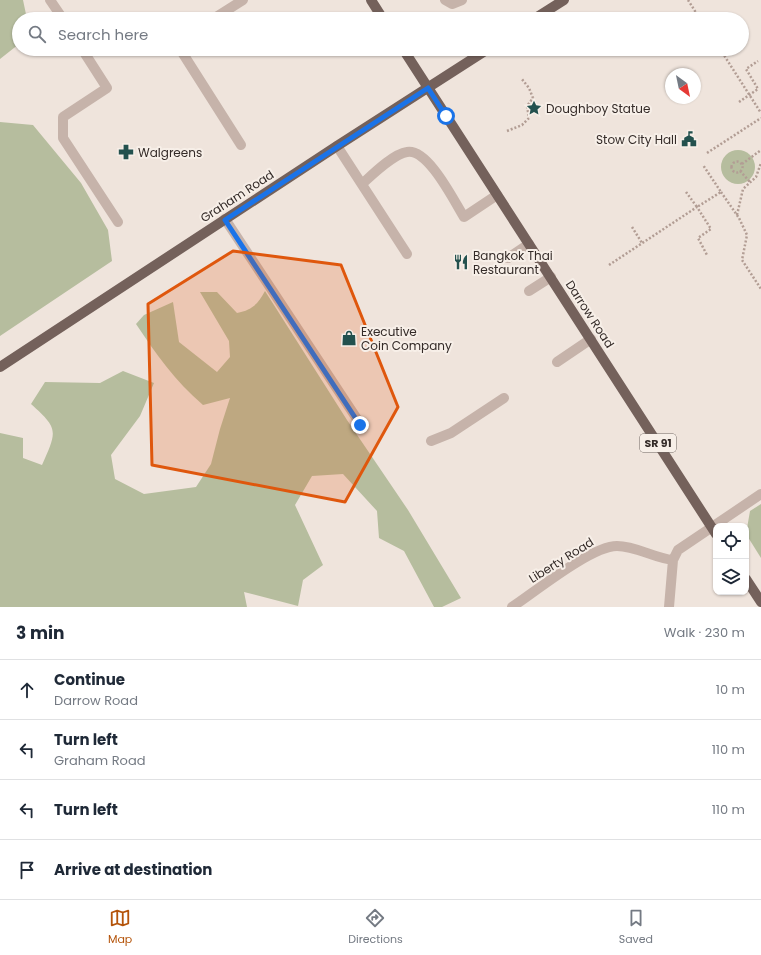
<!DOCTYPE html>
<html lang="en">
<head>
<meta charset="utf-8">
<style>
  body { margin:0; font-family:Poppins,sans-serif; background:#f2f2f3; color:#1f2937 }
  .controls { position:absolute; right:12px; bottom:12px; display:grid; overflow:hidden; border-radius:8px; box-shadow:0 1px 3px #0004 }
  .controls button { width:36px; height:36px; display:grid; place-items:center; padding:0; border:0; border-bottom:1px solid #e0e1e3; background:#fff; color:#1f2937; font:20px sans-serif }
  .compass { position:absolute; left:665px; top:68px; width:36px; height:36px; border-radius:50%; background:#fff; box-shadow:0 1px 3px #0004; rotate:147deg }
  .stop { position:absolute; width:12px; height:12px; margin:-9px; border:3px solid #1a73e8; border-radius:50%; background:#fff }
  .stop.end { background:#1a73e8; border-color:#fff; box-shadow:0 1px 4px #0008 }
  .list { margin:0; padding:0; list-style:none }
  h2 { display:flex; justify-content:space-between; align-items:center; height:52px; margin:0; padding:0 16px; font-size:17px }
  h2 small { font-size:13px; font-weight:400; color:#747a83 }
  .list li { display:grid; grid-template-columns:26px 1fr auto; gap:12px; align-items:center; box-sizing:border-box; height:60px; padding:0 16px; border-top:1px solid #e0e1e3 }
  .list b { display:block; font-size:15px; white-space:nowrap }
  .list p { margin:0; font-size:13px; white-space:nowrap; color:#747a83 }
  .list em { font-size:13px; font-style:normal; color:#747a83 }
  .icon { flex:none; width:22px; height:22px; fill:none; stroke:currentColor; stroke-width:2; stroke-linecap:round; stroke-linejoin:round }
  .map { position:relative; flex:none; width:761px; height:607px; overflow:hidden }
  .search { position:absolute; background:#fff; box-shadow:0 1px 3px #0004; left:12px; right:12px; top:12px; height:44px; display:flex; align-items:center; gap:10px; box-sizing:border-box; padding:0 14px; border-radius:22px; color:#747a83; font-size:15px }
  .sheet { height:292px; background:#fff }
  nav { display:flex; justify-content:space-around; align-items:center; box-sizing:border-box; height:56px; border-top:1px solid #e0e1e3; background:#fff; font-size:11px; color:#747a83 }
  nav a { display:grid; justify-items:center; gap:2px }
  nav .on { color:#b45309 }
  .map>svg:first-child { display:block }
  .green { fill:#b6bd9e }
  .lines { fill:none; stroke-linecap:round; stroke-linejoin:round }
  .path { stroke:#b29d94; stroke-width:2.5; stroke-dasharray:2 2; stroke-linecap:butt }
  .minor { stroke:#c6b3aa; stroke-width:10 }
  .major { stroke:#74615b; stroke-width:10 }
  .route { stroke:#1a73e8; stroke-width:5 }
  .marked { fill:#df570d; fill-opacity:0.2; stroke:#df570d; stroke-width:3; stroke-linejoin:round }
  .labels { text-anchor:middle; dominant-baseline:central; stroke-width:4; stroke-linejoin:round; paint-order:stroke }
  .shield { fill:#f7efe8; stroke:#6e6662; stroke-width:1 }
  .shield-label { font-size:11px; font-weight:bold; fill:#342b28 }
  .poi-label { font-size:12px; fill:#342b28; stroke:#f7efe8; text-anchor:start }
  .street-label { font-size:12px; fill:#342b28; stroke:#f7efe8 }
</style>
</head>
<body>
<div class="map">
<svg width="761" height="607" viewBox="0 0 761 607">
  <rect width="100%" height="100%" fill="#efe4dc"/>
  <path class="green" d="M0 0H23L27 19H19V44L0 59Z
    M0 122 33 125 81 183 108 230 112 261 0 336Z
    M721 167a17 17 0 1 1 34 0a17 17 0 1 1-34 0Z
    M265 291 347 420 408 510 461 598 442 607H434L404 551 379 538 377 511 343 474 312 476 295 505 323 565 303 580 298 606 244 592 247 607H0V433L23 438V458L42 465C57 431 59 429 31 404L45 382 100 383 123 371 154 383 140 416 111 455 115 479 144 494 196 487 211 464 220 429 230 398 203 405C175 381 156 354 136 324L144 315 173 302 179 342 217 372 230 357 229 341 200 292H217L237 313C252 310 258 304 265 291Z
    M761 504V558L746 534 750 511Z"/>
  <g class="lines">
    <path class="path" d="M688 0 700 19
      M720 49 761 113
      M739 102 758 89 746 69 758 61
      M507 131 522 125 529 118 527 106 533 98 529 88 521 78
      M707 153 761 118
      M731.5 167a5.5 5.5 0 1 1 11 0a5.5 5.5 0 1 1-11 0Z
      M742 164 761 150
      M740 171 750 182
      M686 192 697 207 721 192 703 165
      M721 192 739 218 747 235 742 260 761 289
      M737 215 743 189 756 177 761 163
      M632 227 642 243
      M609 265 697 207 711 229 698 238 707 255"/>
    <path class="minor" d="M50 0 63 19
      M445 0 452 4 462 0
      M213 19 243 0
      M82 49 107 88 63 117V138L118 222
      M180 49 241 145
      M337 146 407 254
      M362 184C373 174 393 154 407 152 428 148 454 201 464 217L497 195
      M225 219 361 425
      M508 258 529 244
      M529 291 551 277
      M557 362 591 339
      M431 441 451 433 504 398
      M512 607C535 592 591 546 617 546 636 546 654 558 673 560
      M669 607 673 560 678 550 761 494"/>
    <path class="major" d="M371 0 383 19
      M534 19 564 0
      M403 49 716 534
      M0 367 337 146 488 49
      M746 579 761 602"/>
  </g>
  <g class="lines">
    <path class="route" d="M360 425 225 220 428 88 446 116"/>
  </g>
  <path class="marked" d="M233 251 341 265 398 407 345 502 152 465 148 304Z"/>
  <defs>
    <g id="sight-bare" transform="scale(1.2)"><path d="M0-6L1.8-2.2L6-1.7L2.9 1.2L3.7 5.4L0 3.3L-3.7 5.4L-2.9 1.2L-6-1.7L-1.8-2.2Z" fill="#23514e" stroke="#f7efe8" stroke-width="2.5" paint-order="stroke"/></g>
    <g id="civic-bare" transform="scale(1.2)"><path d="M-.6-6.5H3V-4.5H.6V-3L4-1V1h2V6H-6V1h2V-1L-.6-3ZM-1.2 2.5V6h2.4V2.5Z" fill="#23514e" stroke="#f7efe8" stroke-width="2.5" paint-order="stroke"/></g>
    <g id="pharmacy-bare" transform="scale(1.2)"><path d="M-2-6h4v4h4v4h-4v4h-4v-4h-4v-4h4Z" fill="#23514e" stroke="#f7efe8" stroke-width="2.5" paint-order="stroke"/></g>
    <g id="restaurant-bare" transform="scale(1.2)"><path d="M-5-6h1v4h1v-4h1v4h1v-4h1v5L-1.5 .5V6h-2V.5L-5-1ZM5-6V6H3V1.5H1.5Q1.5-4 5-6Z" fill="#23514e" stroke="#f7efe8" stroke-width="2.5" paint-order="stroke"/></g>
    <g id="shop-bare" transform="scale(1.2)"><path d="M-5-2.5h2.3a2.7 3.5 0 0 1 5.4 0H5L5.5 6h-11ZM-1.5-2.5h3a1.5 2.3 0 0 0-3 0Z" fill="#23514e" stroke="#f7efe8" stroke-width="2.5" paint-order="stroke"/></g>
  </defs>
  <g fill-rule="evenodd">
    <use href="#sight-bare" x="534" y="108"/>
    <use href="#civic-bare" x="689" y="139"/>
    <use href="#pharmacy-bare" x="126" y="152"/>
    <use href="#restaurant-bare" x="461" y="262"/>
    <use href="#shop-bare" x="349" y="338"/>
  </g>
  <g class="labels">
    <rect class="shield" x="640" y="434" width="36" height="18" rx="3"/>
    <g class="shield-label">
      <text x="658" y="443">SR 91</text>
    </g>
    <g class="poi-label">
      <text x="546" y="108">Doughboy Statue</text>
      <text x="677" y="139" text-anchor="end">Stow City Hall</text>
      <text x="138" y="152">Walgreens</text>
      <text x="473" y="255">Bangkok Thai<tspan x="473" dy="14">Restaurant</tspan></text>
      <text x="361" y="331">Executive<tspan x="361" dy="14">Coin Company</tspan></text>
    </g>
    <g class="street-label">
      <text transform="translate(237 196) rotate(-33)">Graham Road</text>
      <text transform="translate(590 314) rotate(57)">Darrow Road</text>
      <text transform="translate(561 560) rotate(-32)">Liberty Road</text>
    </g>
  </g>
</svg>
<div class="controls">
<button><svg class="icon" aria-label="locate" viewBox="0 0 24 24"><circle cx="12" cy="12" r="6"/><path d="M12 2v4M12 18v4M2 12h4M18 12h4"/></svg></button>
<button><svg class="icon" aria-label="layers" viewBox="0 0 24 24"><path d="M12 4l9 5-9 5-9-5zM3 14l9 5 9-5"/></svg></button>
</div>
<svg class="compass" viewBox="-18 -18 36 36"><path d="M0-13l5 13h-10z" fill="#e53935"/><path d="M0 13l5-13h-10z" fill="#747a83"/></svg>
<div class="stop" style="left:446px;top:116px"></div>
<div class="stop end" style="left:360px;top:425px"></div>
<div class="search"><svg class="icon" aria-label="search" viewBox="0 0 24 24"><circle cx="10" cy="10" r="6"/><path d="M15 15l6 6"/></svg>Search here</div>
</div>
<section class="sheet">
<h2>3 min<small>Walk · 230 m</small></h2>
<ul class="list">
<li><svg class="icon" aria-label="ahead" viewBox="0 0 24 24"><path d="M12 20V5M6 11l6-6 6 6"/></svg><div><b>Continue</b><p>Darrow Road</p></div><em>10 m</em></li>
<li><svg class="icon" aria-label="left" viewBox="0 0 24 24"><path d="M17 20v-9H6M10 6l-5 5 5 5"/></svg><div><b>Turn left</b><p>Graham Road</p></div><em>110 m</em></li>
<li><svg class="icon" aria-label="left" viewBox="0 0 24 24"><path d="M17 20v-9H6M10 6l-5 5 5 5"/></svg><div><b>Turn left</b></div><em>110 m</em></li>
<li><svg class="icon" aria-label="arrive" viewBox="0 0 24 24"><path d="M6 21V4h12l-3 4 3 4H6"/></svg><div><b>Arrive at destination</b></div></li>
</ul>
</section>
<nav>
<a class="on"><svg class="icon" aria-label="map" viewBox="0 0 24 24"><path d="M3 6l6-2 6 2 6-2v14l-6 2-6-2-6 2zM9 4v14M15 6v14"/></svg>Map</a>
<a><svg class="icon" aria-label="directions" viewBox="0 0 24 24"><path d="M12 3l9 9-9 9-9-9zM9 14v-3h6M13 9l2 2-2 2"/></svg>Directions</a>
<a><svg class="icon" aria-label="saved" viewBox="0 0 24 24"><path d="M7 4h10v16l-5-4-5 4z"/></svg>Saved</a>
</nav>
</body>
</html>
